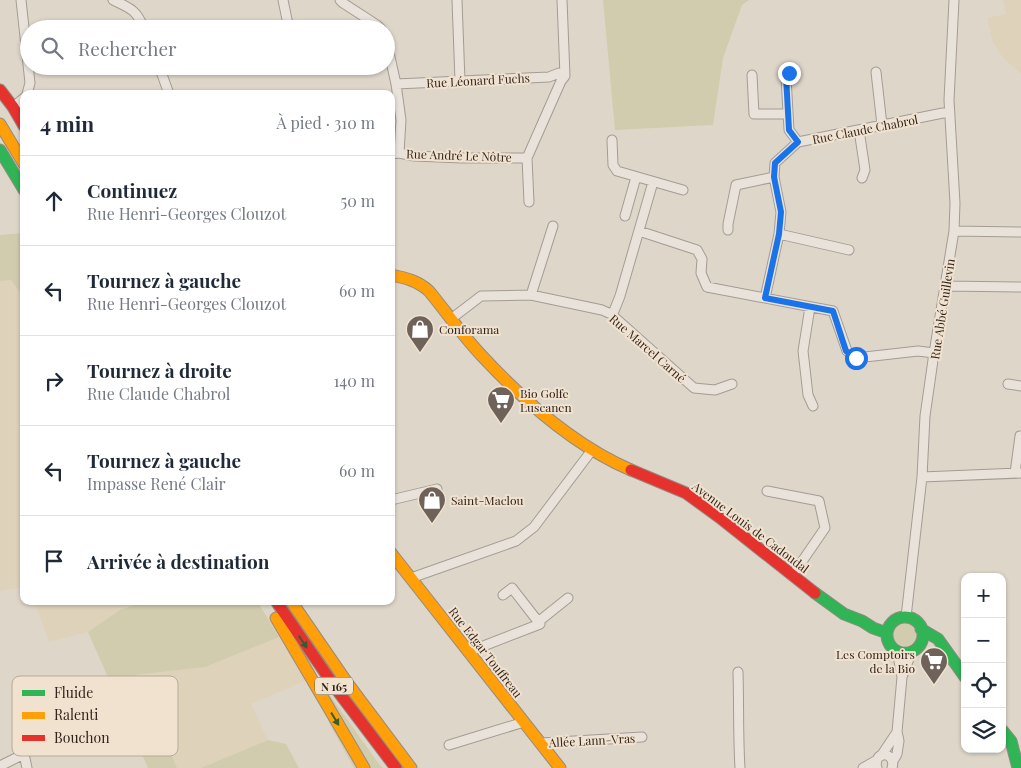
<!DOCTYPE html>
<html lang="fr">
<head>
<meta charset="utf-8">
<style>
  body { margin:0; font-family:"Playfair Display",serif; background:#f6f6f7; color:#1f2937 }
  .controls { position:absolute; right:15px; bottom:15px; display:grid; overflow:hidden; border-radius:10px; box-shadow:0 1px 4px #0004 }
  .controls button { width:45px; height:45px; display:grid; place-items:center; padding:0; border:0; border-bottom:1px solid #e0e1e3; background:#fff; color:#1f2937; font:25px sans-serif }
  .stop { position:absolute; width:15px; height:15px; margin:-11px; border:4px solid #1a73e8; border-radius:50%; background:#fff }
  .stop.end { background:#1a73e8; border-color:#fff; box-shadow:0 1px 5px #0008 }
  .list { margin:0; padding:0; list-style:none }
  h2 { display:flex; justify-content:space-between; align-items:center; height:65px; margin:0; padding:0 20px; font-size:21px }
  h2 small { font-size:16px; font-weight:400; color:#747a83 }
  .list li { display:grid; grid-template-columns:32px 1fr auto; gap:15px; align-items:center; box-sizing:border-box; height:90px; padding:0 20px; border-top:1px solid #e0e1e3 }
  .list b { display:block; font-size:19px; white-space:nowrap }
  .list p { margin:0; font-size:16px; white-space:nowrap; color:#747a83 }
  .list em { font-size:16px; font-style:normal; color:#747a83 }
  .icon { flex:none; width:28px; height:28px; fill:none; stroke:currentColor; stroke-width:2; stroke-linecap:round; stroke-linejoin:round }
  .map { position:relative; flex:none; width:1021px; height:768px; overflow:hidden }
  .search { position:absolute; background:#fff; box-shadow:0 1px 4px #0004; left:20px; top:20px; width:375px; height:55px; display:flex; align-items:center; gap:12px; box-sizing:border-box; padding:0 18px; border-radius:28px; color:#747a83; font-size:19px }
  .panel { position:absolute; background:#fff; box-shadow:0 1px 4px #0004; left:20px; top:90px; width:375px; height:515px; border-radius:10px }
  .map>svg:first-child { display:block }
  .farmland { fill:#ded2bb }
  .green { fill:#d1ccad }
  .lines { fill:none; stroke-linecap:round; stroke-linejoin:round }
  .street-casing { stroke:#a49c93; stroke-width:11 }
  .fast-casing { stroke:#948b83; stroke-width:13 }
  .slow-casing { stroke:#948b83; stroke-width:13 }
  .jam-casing { stroke:#948b83; stroke-width:13 }
  .street { stroke:#e8e2db; stroke-width:9 }
  .fast { stroke:#30b455; stroke-width:11 }
  .slow { stroke:#ff9f0a; stroke-width:11 }
  .jam { stroke:#e5322d; stroke-width:11 }
  .oneway { fill:#315e33 }
  .route { stroke:#1a73e8; stroke-width:6 }
  .labels { text-anchor:middle; dominant-baseline:central; stroke-width:4; stroke-linejoin:round; paint-order:stroke }
  .shield { fill:#f1e2cf; stroke:#6b5d52; stroke-width:1 }
  .shield-label { font-size:11px; font-weight:bold; fill:#31241d }
  .street-label { font-size:12px; fill:#31241d; stroke:#f1e2cf }
  .poi-label { font-size:12px; fill:#31241d; stroke:#f1e2cf; text-anchor:start }
  .key { fill:#f1e2cf; stroke:#b7a99a; stroke-width:1 }
  .key-label { font-size:14px; fill:#31241d }
</style>
</head>
<body>
<div class="map">
<svg width="1021" height="768" viewBox="0 0 1021 768">
  <rect width="100%" height="100%" fill="#dfd6ca"/>
  <path class="farmland" d="M1003 0H1021V74L1003 58 993 42 987 18 1006 14Z
    M11 280 24 299V587L0 591V281Z
    M34 601H146L120 610 88 632 49 642Z
    M279 637 305 681 251 704 268 740 201 768H177L135 675 205 667Z"/>
  <path class="green" d="M603 0H749L742 5 723 58 713 125 615 130Z
    M24 233V299L11 280 0 281V235Z
    M146 601H257L279 637 205 667 135 675 177 768H148L88 632 120 610Z
    M893 634a12 12 0 1 1 24 0a12 12 0 1 1-24 0Z
    M319 680 379 764 383 768H354L329 723Z
    M268 740 286 744 299 768H201Z"/>
  <g class="lines">
    <g class="street-casing">
      <path id="street" d="M21 0 30 83 27 94
        M113 0C130 8 137 10 144 29
        M283 0 289 29
        M340 0 343 3 377 25 381 29
        M457 0 460 81
        M386 39 396 84 401 120 399 153
        M159 66 169 94
        M876 72 882 125
        M789 73 786 77 789 130 798 142
        M752 75 754 114H787
        M396 84 549 77 559 73
        M13 107 24 98
        M859 130 865 170 862 178
        M612 140 613 165 617 171 683 190
        M391 154 399 153 414 156 462 158H527
        M529 202 527 158 561 81 565 76 562 0
        M625 216 636 177
        M728 230V224L736 185 774 177
        M639 231 697 250 702 259 701 273 707 287 833 311 847 351 856 358 918 351 934 353
        M954 231 1021 232
        M779 234 849 250
        M946 286 1021 287
        M531 295 553 226
        M765 298 779 234 781 212 774 177 775 163 798 142 943 113H950
        M810 307 803 351 808 395 813 406
        M611 314 614 311 620 296 653 182
        M451 319 481 296 531 295 602 310 611 314 694 388 715 390 732 384
        M1008 384 1021 386
        M1015 473 1020 436H1021
        M922 477 1021 473
        M767 491 819 501 825 528 792 576
        M391 500 437 489
        M411 578 516 541 534 527 592 450
        M906 617 922 477 925 416 934 353 954 231 955 203 949 100 954 0
        M538 622 568 598
        M897 651 902 677
        M468 652 540 624 512 588 503 595
        M738 672C739 704 738 736 740 768
        M541 743 642 737
        M449 745 524 722
        M24 754 101 708
        M881 756 897 732
        M893 761 897 754 899 741 897 732 902 677 912 651
        M0 766 24 754 27 768
        M863 768 877 760
        M877 768C872 750 897 751 892 768"/>
    </g>
    <g class="fast-casing">
      <path id="fast" d="M0 150 24 190
        M815 593 844 614 862 621 873 628 887 633
        M887 635a18 18 0 1 1 36 0a18 18 0 1 1-36 0Z
        M921 629 938 639 965 677
        M1002 730 1011 741 1018 768"/>
    </g>
    <g class="slow-casing">
      <path id="slow" d="M0 124 24 164
        M391 275C406 278 418 281 429 291 447 313 463 336 482 356 523 400 575 446 631 470
        M391 553 560 768
        M291 601 348 684 411 768
        M276 618 364 768"/>
    </g>
    <g class="jam-casing">
      <path id="jam" d="M0 90 13 107 24 126
        M631 470 686 493 719 517 815 593
        M276 601 337 690 396 768"/>
    </g>
    <use href="#street" class="street"/>
    <use href="#fast" class="fast"/>
    <use href="#slow" class="slow"/>
    <use href="#jam" class="jam"/>
  </g>
  <defs><path id="oneway-solid" d="M-6-.8H1V-3.2L6.5 0L1 3.2V.8H-6Z" transform="scale(1.25)"/></defs>
  <g class="oneway">
    <use href="#oneway-solid" transform="translate(303 642) rotate(56)"/>
    <use href="#oneway-solid" transform="translate(335 719) rotate(59)"/>
  </g>
  <g class="lines">
    <path class="route" d="M789 73 786 76 789 130 798 142 775 163 774 177 781 212 779 234 765 298 833 311 846 351 856 358"/>
  </g>
  <defs>
    <g id="shop-pin" transform="scale(1.4375)"><path d="M0 17L-7.5 6A9.5 9.5 0 1 1 7.5 6Z" fill="#6e625a" stroke="#f1e2cf"/><path d="M-5-2.5h2.3a2.7 3.5 0 0 1 5.4 0H5L5.5 6h-11ZM-1.5-2.5h3a1.5 2.3 0 0 0-3 0Z" fill="#fff"/></g>
    <g id="supermarket-pin" transform="scale(1.4375)"><path d="M0 17L-7.5 6A9.5 9.5 0 1 1 7.5 6Z" fill="#6e625a" stroke="#f1e2cf"/><path d="M-6-5.5h2.5l.6 2H6L4.5 2H-2.5L-4.4-4H-6ZM-1.5 3.2a1.3 1.3 0 1 0 .1 0ZM3 3.2a1.3 1.3 0 1 0 .1 0Z" fill="#fff"/></g>
  </defs>
  <g fill-rule="evenodd">
    <use href="#shop-pin" x="420" y="329"/>
    <use href="#supermarket-pin" x="501" y="400"/>
    <use href="#shop-pin" x="432" y="500"/>
    <use href="#supermarket-pin" x="934" y="661"/>
  </g>
  <g class="labels">
    <rect class="shield" x="315" y="677.5" width="38" height="17" rx="4"/>
    <g class="shield-label">
      <text x="334" y="686">N 165</text>
    </g>
    <g class="street-label">
      <text transform="translate(478 80) rotate(-3)">Rue Léonard Fuchs</text>
      <text transform="translate(865 129) rotate(-11)">Rue Claude Chabrol</text>
      <text transform="translate(459 155) rotate(2)">Rue André Le Nôtre</text>
      <text transform="translate(942 309) rotate(-81)">Rue Abbé Guillevin</text>
      <text transform="translate(648 348) rotate(41)">Rue Marcel Carné</text>
      <text transform="translate(751 527) rotate(37)">Avenue Louis de Cadoudal</text>
      <text transform="translate(486 652) rotate(52)">Rue Edgar Touffreau</text>
      <text transform="translate(592 740) rotate(-3)">Allée Lann-Vras</text>
    </g>
    <g class="poi-label">
      <text x="439" y="329">Conforama</text>
      <text x="520" y="393">Bio Golfe<tspan x="520" dy="14">Luscanen</tspan></text>
      <text x="451" y="500">Saint-Maclou</text>
      <text x="915" y="654" text-anchor="end">Les Comptoirs<tspan x="915" dy="14">de la Bio</tspan></text>
    </g>
  </g>
  <rect x="12" y="676" width="166" height="80" rx="8" class="key"/>
  <rect x="22" y="690" width="23" height="6" fill="#30b455"/>
  <rect x="22" y="712" width="23" height="7" fill="#ff9f0a"/>
  <rect x="22" y="735" width="23" height="6" fill="#e5322d"/>
  <g class="key-label">
    <text x="54" y="698">Fluide</text>
    <text x="54" y="720">Ralenti</text>
    <text x="54" y="743">Bouchon</text>
  </g>
</svg>
<div class="controls">
<button>+</button>
<button>−</button>
<button><svg class="icon" aria-label="locate" viewBox="0 0 24 24"><circle cx="12" cy="12" r="6"/><path d="M12 2v4M12 18v4M2 12h4M18 12h4"/></svg></button>
<button><svg class="icon" aria-label="layers" viewBox="0 0 24 24"><path d="M12 4l9 5-9 5-9-5zM3 14l9 5 9-5"/></svg></button>
</div>
<div class="stop" style="left:856px;top:358px"></div>
<div class="stop end" style="left:789px;top:73px"></div>
<div class="search"><svg class="icon" aria-label="search" viewBox="0 0 24 24"><circle cx="10" cy="10" r="6"/><path d="M15 15l6 6"/></svg>Rechercher</div>
<section class="panel">
<h2>4 min<small>À pied · 310 m</small></h2>
<ul class="list">
<li><svg class="icon" aria-label="ahead" viewBox="0 0 24 24"><path d="M12 20V5M6 11l6-6 6 6"/></svg><div><b>Continuez</b><p>Rue Henri-Georges Clouzot</p></div><em>50 m</em></li>
<li><svg class="icon" aria-label="left" viewBox="0 0 24 24"><path d="M17 20v-9H6M10 6l-5 5 5 5"/></svg><div><b>Tournez à gauche</b><p>Rue Henri-Georges Clouzot</p></div><em>60 m</em></li>
<li><svg class="icon" aria-label="right" viewBox="0 0 24 24"><path d="M7 20v-9h11M14 6l5 5-5 5"/></svg><div><b>Tournez à droite</b><p>Rue Claude Chabrol</p></div><em>140 m</em></li>
<li><svg class="icon" aria-label="left" viewBox="0 0 24 24"><path d="M17 20v-9H6M10 6l-5 5 5 5"/></svg><div><b>Tournez à gauche</b><p>Impasse René Clair</p></div><em>60 m</em></li>
<li><svg class="icon" aria-label="arrive" viewBox="0 0 24 24"><path d="M6 21V4h12l-3 4 3 4H6"/></svg><div><b>Arrivée à destination</b></div></li>
</ul>
</section>
</div>
</body>
</html>
